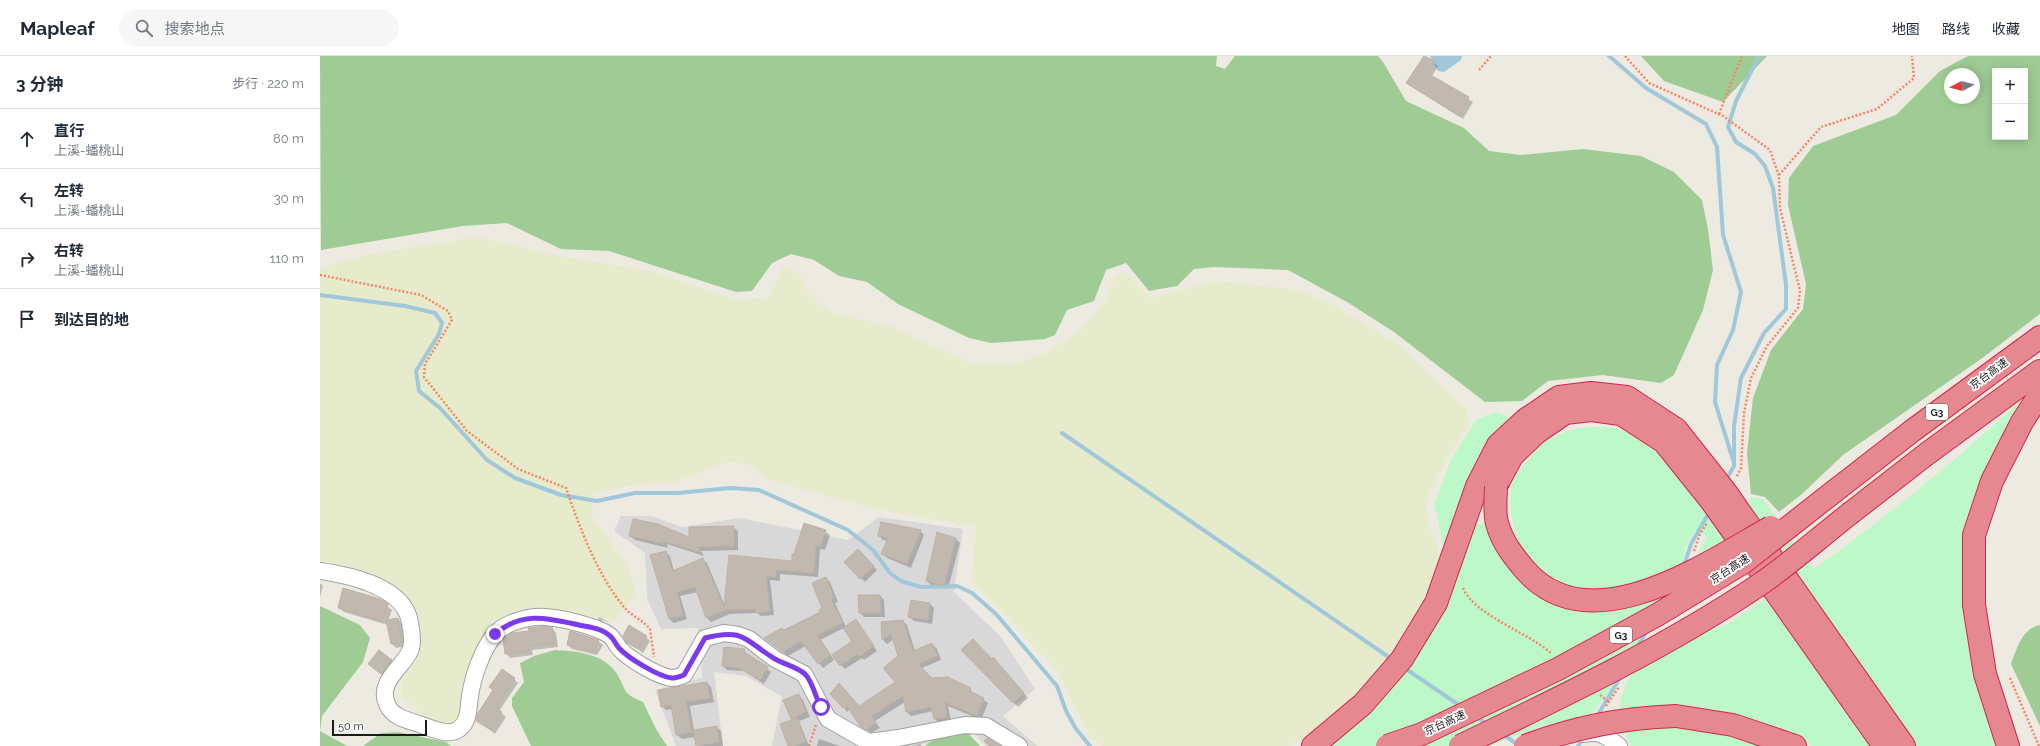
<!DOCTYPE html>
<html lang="zh">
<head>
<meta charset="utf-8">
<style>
  body { margin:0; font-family:Raleway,"Noto Sans SC",sans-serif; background:#f6f6f7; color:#1f2937 }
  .controls { position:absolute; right:12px; top:12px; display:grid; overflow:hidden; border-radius:0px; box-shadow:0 2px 10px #0003 }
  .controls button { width:36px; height:36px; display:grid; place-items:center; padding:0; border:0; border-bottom:1px solid #e0e1e3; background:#fff; color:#1f2937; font:20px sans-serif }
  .compass { position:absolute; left:1624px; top:12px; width:36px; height:36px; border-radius:50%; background:#fff; box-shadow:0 2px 10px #0003; rotate:263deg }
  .scale { position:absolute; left:12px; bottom:10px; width:95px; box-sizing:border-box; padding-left:4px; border:2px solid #1b1b1b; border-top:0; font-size:11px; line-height:14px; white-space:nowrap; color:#1b1b1b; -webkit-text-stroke:3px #fff; paint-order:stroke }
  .stop { position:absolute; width:12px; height:12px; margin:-9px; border:3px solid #7c3aed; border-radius:50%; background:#fff }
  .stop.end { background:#7c3aed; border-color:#fff; box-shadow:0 1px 4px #0008 }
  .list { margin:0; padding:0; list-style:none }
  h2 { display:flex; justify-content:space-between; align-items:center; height:52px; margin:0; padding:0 16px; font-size:17px }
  h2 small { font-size:13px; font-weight:400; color:#747a83 }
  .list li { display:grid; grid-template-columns:26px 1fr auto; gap:12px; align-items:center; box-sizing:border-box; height:60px; padding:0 16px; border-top:1px solid #e0e1e3 }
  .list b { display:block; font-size:15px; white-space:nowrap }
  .list p { margin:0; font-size:13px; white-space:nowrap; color:#747a83 }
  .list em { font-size:13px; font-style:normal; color:#747a83 }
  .icon { flex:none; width:22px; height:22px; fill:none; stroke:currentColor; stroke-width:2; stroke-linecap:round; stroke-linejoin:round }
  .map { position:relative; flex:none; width:1720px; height:690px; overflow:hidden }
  header { display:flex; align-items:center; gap:24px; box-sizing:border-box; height:56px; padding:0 20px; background:#fff; border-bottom:1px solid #e0e1e3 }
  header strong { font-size:19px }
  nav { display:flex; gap:22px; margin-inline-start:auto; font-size:14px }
  .search { width:280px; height:36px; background:#f6f6f7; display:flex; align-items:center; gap:10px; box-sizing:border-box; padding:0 14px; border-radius:22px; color:#747a83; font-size:15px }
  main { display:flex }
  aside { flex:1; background:#fff }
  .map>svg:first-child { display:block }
  .residential { fill:#d9d8d8 }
  .farmland { fill:#e6eccb }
  .forest { fill:#9fcc95; fill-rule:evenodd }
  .park { fill:#bcf8c8 }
  .water { fill:#a1c7db }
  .shadow { fill:#0003 }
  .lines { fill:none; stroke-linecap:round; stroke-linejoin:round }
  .stream { stroke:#a1c7db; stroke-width:4 }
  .building { fill:#c1b9b0; stroke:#beb2a3 }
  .minor-casing { stroke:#a2a2a2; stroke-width:18 }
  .highway-casing { stroke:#d4254d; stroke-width:24 }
  .path { stroke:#f88666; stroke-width:2.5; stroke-dasharray:2 2; stroke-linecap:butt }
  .minor { stroke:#fff; stroke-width:16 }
  .highway { stroke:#e5888f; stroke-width:22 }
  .highway-bridge-casing { stroke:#d4254d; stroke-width:24; stroke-linecap:butt }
  .highway-bridge { stroke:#e5888f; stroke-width:22 }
  .route { stroke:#7c3aed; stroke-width:5 }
  .labels { text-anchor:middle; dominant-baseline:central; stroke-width:3.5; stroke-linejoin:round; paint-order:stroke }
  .shield { fill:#fff; stroke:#5f5f5f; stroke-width:1 }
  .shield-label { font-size:10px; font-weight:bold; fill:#1b1b1b }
  .street-label { font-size:11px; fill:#1b1b1b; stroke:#fff }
</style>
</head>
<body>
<header>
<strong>Mapleaf</strong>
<div class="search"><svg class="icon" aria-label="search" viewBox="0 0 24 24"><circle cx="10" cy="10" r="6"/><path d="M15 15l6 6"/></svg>搜索地点</div>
<nav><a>地图</a><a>路线</a><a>收藏</a></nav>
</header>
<main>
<aside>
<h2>3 分钟<small>步行 · 220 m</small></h2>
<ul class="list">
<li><svg class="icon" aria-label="ahead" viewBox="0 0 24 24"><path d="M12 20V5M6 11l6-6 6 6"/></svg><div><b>直行</b><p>上溪-蟠桃山</p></div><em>80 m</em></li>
<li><svg class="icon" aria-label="left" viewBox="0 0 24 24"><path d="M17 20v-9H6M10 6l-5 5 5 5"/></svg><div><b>左转</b><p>上溪-蟠桃山</p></div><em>30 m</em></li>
<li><svg class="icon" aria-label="right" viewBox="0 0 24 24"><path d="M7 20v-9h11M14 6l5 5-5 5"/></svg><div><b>右转</b><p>上溪-蟠桃山</p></div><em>110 m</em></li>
<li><svg class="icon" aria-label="arrive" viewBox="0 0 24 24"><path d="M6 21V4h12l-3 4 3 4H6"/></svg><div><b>到达目的地</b></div></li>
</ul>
</aside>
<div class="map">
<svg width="1720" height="690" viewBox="0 0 1720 690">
  <rect width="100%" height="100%" fill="#edeae1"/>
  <path class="residential" d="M301 460H332L362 471 420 462 528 484 559 461 643 473 634 536 681 581 715 633 683 660 717 690H666L655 678 594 690H452L462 640 425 620 394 616 403 690H356L335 634 382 622 378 572 341 573 327 543 325 497 294 475Z"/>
  <path class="farmland" d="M157 181 246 201 335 216 417 244 449 241 463 211 477 215 488 237 511 257 571 270 650 307 694 308 730 295 761 274 786 244 795 220 807 216 829 242 897 225 979 234 1014 249 1079 289 1146 354 1149 372 1131 395 1105 448 1108 465 1120 499 1109 537 1077 593 1033 642 986 681 968 690H782L772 682 760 662 737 614 652 526 656 471 555 453 445 423 430 408 407 406 356 426 314 429 274 437 272 460 310 514 316 537 296 564 218 552 172 565 157 590 145 621 141 660 132 666 120 667 102 658 81 639V628L96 604 100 573 93 552 73 527 25 509 0 505V212L42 200Z"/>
  <path class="forest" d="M0 0H897L896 10 905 13 915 0H1058L1063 6 1086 45 1144 72 1169 95 1201 99 1263 93 1321 100 1354 116 1382 144 1388 173 1393 214 1383 254 1354 319 1341 327 1283 319 1228 325 1202 345 1165 346 1074 276 1027 246 968 214 894 211 874 213 857 230 829 235 806 207 786 214 774 245 747 254 735 279 725 283 671 287 649 282 578 248 547 226 519 220 494 204 471 198 452 207 432 235 416 236 289 195 241 193 187 167 143 170 1 194Z
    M1321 0H1447L1403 46 1344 25Z
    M1648 0H1720V258L1661 303 1523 399 1482 438 1459 456 1445 441 1431 438 1427 397 1433 342 1451 294 1483 253 1486 228 1468 149 1469 122 1493 90 1576 59 1620 15ZM1675 15H1705V81H1675ZM1630 18H1654V42H1630Z
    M0 550 40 569 50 582 43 606 2 660 0 675 27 690H0Z
    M1720 569V670L1691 608C1697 592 1702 573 1720 569Z
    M235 594C255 595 281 597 295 615 307 632 300 637 323 646L336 673 347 690H211L192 650V642L204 626 200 607 214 600Z
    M646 675 660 690H605L624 676Z
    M78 676 126 686 131 690H43L61 677Z"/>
  <path class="park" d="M1707 343 1647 483 1682 690H1594L1426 452 1431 441 1443 443 1494 513C1568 460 1635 405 1702 344Z
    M1178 356 1188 361 1187 370 1141 461 1162 469 1169 442 1200 491C1195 473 1187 453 1191 434 1192 426 1200 415 1205 408 1210 403 1214 396 1219 391 1244 369 1288 365 1317 380 1348 396 1386 456 1408 485L1380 502 1379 497 1386 482 1382 475 1375 474 1365 492 1363 512 1344 547 1290 635 1270 660 1253 666 1222 670 1169 690H1013L1046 654 1112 544 1125 495 1114 448 1131 404 1152 370 1158 363Z
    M1448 542 1553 690H1492L1468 677 1422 662 1376 651 1362 653 1376 671 1457 690H1311L1306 680 1300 659V645L1307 626 1316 614 1368 579 1404 570Z"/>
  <path class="water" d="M1110 0H1142L1141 4 1124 16 1118 15Z"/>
  <path class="shadow" d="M1105 0 1118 10 1112 20 1153 46 1143 63 1087 27Z
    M413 471 418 475V494L381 495 384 500 347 488 348 492 315 484 310 480 370 482Z
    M505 475 510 479 505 494 500 493 498 521 460 518V525L450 524 454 559 441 560 437 557 410 558 391 566 386 561 378 536 360 540 367 563 354 567 349 563 346 496 350 500 354 515 382 503 387 507 405 550 410 500 473 507Z
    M600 475 604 479 591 512 567 502 563 498 568 485 563 484 559 480Z
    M636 483 640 487 628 533 611 529 607 525Z
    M538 495 557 514 545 526 526 506Z
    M506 522 510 526 518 546 515 547 526 571 536 564 557 595 544 604 542 602 525 613 521 609 533 586 524 572 500 584 514 604 503 612 486 590 468 600 446 583 501 556Z
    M0 527 3 530 0 541Z
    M539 540H560L564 544 565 561H544L540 557Z
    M60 544 72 554 68 565 78 563 82 567 86 590 76 592 72 588 68 569 24 556 19 552Z
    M610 548 614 552 612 568 594 565 589 561Z
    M279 561 291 567 282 564V566L293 570 292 571 282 567 278 563Z
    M582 565 587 569 595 595 612 588 617 593 621 604 602 612 612 623 629 622 650 633 654 638 668 647 661 664 628 650 631 665 619 667 615 663 613 655 591 660 587 656 585 646 555 665 560 672 551 677 541 670 530 653 527 656 524 652 531 646 529 645 523 651 511 638 519 629 539 651 576 627 565 612 579 600 574 583 567 588 563 584 562 567Z
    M232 572 236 577 238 591 212 594 213 599 190 602 186 597Z
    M326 581 330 585 323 597 307 585Z
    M278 585 283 589 277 599 252 593 248 589Z
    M424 594 428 600 451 616 444 628 424 615 407 614 403 610Z
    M642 594 677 607 708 642 698 651Z
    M59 595 76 609 66 622 54 612Z
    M194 623 198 627 179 655 186 661 175 678 157 664Z
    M387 627 391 631 394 646 370 650 374 675 396 671 401 675 403 690H377L375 681 362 683 357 679 353 653 346 654 342 650Z
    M479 639 483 644 490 661 479 665 489 690H469L474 664 471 662Z
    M499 683 520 690H497Z
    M600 688 602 690H592Z"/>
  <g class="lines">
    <path class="stream" d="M1289 0 1326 32 1386 68 1397 91 1403 179 1421 236 1413 274 1397 309 1395 346 1413 404
      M0 239 85 250 115 257 122 267 119 278 96 315 99 335 120 352 167 404 195 422 241 439 277 445 315 437H358L410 432 439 434 528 474 553 494 570 517 581 525 601 531 637 530 652 537 676 558 737 630 746 655 756 673 770 690
      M742 377 1073 604
      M1405 426 1414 410V370L1421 322 1444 277 1466 253V229L1453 132 1445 110 1435 98 1416 86 1408 71 1416 45 1439 0
      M1364 510 1371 488 1390 455
      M1317 591 1327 575
      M1083 611 1142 651
      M1156 661 1169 669
      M1276 662 1301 620
      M1181 677 1198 689
      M1258 690 1264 681"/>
  </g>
  <path class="building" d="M1104 0 1115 5 1107 17 1149 41 1139 60 1086 27Z
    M313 463 338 468 369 481V471L414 470V490L378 491 381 497 343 485 344 488 309 480Z
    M561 466 601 474 587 508 561 498 568 482 558 480Z
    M484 467 506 474 501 490 496 489 494 517 456 514V521H446L450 555 436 557 435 553 406 554 386 562 375 531 357 536 363 559 349 563 330 499 346 495 352 515 383 502 404 551 409 499 472 505V498H474Z
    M617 476 636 482 624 530 606 525Z
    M538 493 554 510 540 523 524 506Z
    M506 521 514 542 511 543 523 567 497 579 511 599 498 608 481 585 463 596 444 582 462 572 464 574 500 556 499 554 502 552 492 527Z
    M23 532 60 543 68 548 62 565 18 552Z
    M538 539H560L561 557H539Z
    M591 544 610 547 608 564 588 561Z
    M78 562 82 586 71 588 66 564Z
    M536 563 554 590 539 601 537 598 520 610 512 599 532 585 523 572Z
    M583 564 593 595 612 587 618 600 598 608 612 622 629 621V622L651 632 649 635 664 642 657 660 625 646 627 661 614 663 611 651 586 656 583 640 552 660 556 667 546 674 540 670 526 649 523 652 510 638 519 627 539 650 575 626 563 612 578 600 571 578 562 584 561 566Z
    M309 569 327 580 318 593 306 586 303 580Z
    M224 570 232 571 234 587 208 590 209 595 185 598 183 583 185 581 192 577 209 575 208 572Z
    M250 575 279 584 273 595 247 589Z
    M653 583 672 603 673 601 704 637 693 647 641 594Z
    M404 591 425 593 424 596 448 611 440 624 419 612 402 610Z
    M59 594 72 604 61 618 48 608Z
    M182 613 195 622 175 651 182 656 171 674 156 665 158 657 173 634 169 631Z
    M387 626 390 642 366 646 372 676 356 679 351 649 341 651 338 634Z
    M479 638 486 656 471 663 463 644Z
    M477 662 486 686 474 690H468L460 668Z
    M397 670 399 686 376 690 373 674Z
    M667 682 681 690H670L664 685Z"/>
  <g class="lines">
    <g class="minor-casing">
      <path id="minor" d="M0 515C28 519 80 530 89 562 91 571 94 587 90 595 83 611 57 626 67 648 72 661 87 664 99 668 111 672 128 681 139 673 150 665 148 651 150 640 153 620 162 594 175 578 185 566 210 560 225 561 241 562 276 570 289 579 294 582 296 589 300 593 309 603 339 621 352 622 356 622 361 620 364 619L385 582 404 577 418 579 429 583 455 603 484 618 508 663 543 683 549 686 578 682 645 669 666 670 699 690
        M1263 678C1281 675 1285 679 1299 690"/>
    </g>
    <g class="highway-casing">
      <path id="highway" d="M1176 430 1192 400 1216 377 1245 357 1271 354 1301 358 1344 386 1392 446 1564 690
        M1516 434 1592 375 1720 281
        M1532 456 1608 397 1720 315
        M1356 660 1413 669 1475 690
        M993 690 1043 648 1082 603 1116 547 1157 430 1178 389 1205 364 1239 341 1271 337 1307 341 1356 373 1405 435 1584 690
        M1688 690 1665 618 1654 549V479L1672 425 1702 366 1720 338"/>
    </g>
    <path class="path" d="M1305 0 1329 27 1403 60 1450 94 1459 120 1460 152 1480 235 1478 252 1447 290 1431 322 1424 357 1421 412 1416 422
      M1159 14 1171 0
      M1399 58 1422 0
      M1459 119 1501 71 1557 53 1594 22 1592 0
      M0 219 101 239 128 255 132 264 105 308 104 321 147 375 198 413 246 432C259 470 278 520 304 551 311 560 323 564 330 573L334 601
      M1374 495 1380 478 1387 467
      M1143 532C1155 560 1210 577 1232 598
      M1690 622 1719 690
      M1280 639 1289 646
      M1286 650 1299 631
      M489 690 496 669"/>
    <use href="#minor" class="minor"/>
    <use href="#highway" class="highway"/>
    <g class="highway-bridge-casing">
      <path id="highway-bridge" d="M1176 430C1176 441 1174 456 1177 467 1182 486 1194 501 1206 515 1271 588 1387 507 1451 471
        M1067 690 1102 678 1238 613 1337 559 1424 506 1516 434
        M1140 690C1242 641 1345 592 1439 529 1471 507 1501 480 1532 456
        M1205 690C1256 671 1302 662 1356 660"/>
    </g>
    <use href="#highway-bridge" class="highway-bridge"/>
  </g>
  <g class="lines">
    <path class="route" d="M175 578C202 555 227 562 259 569 269 571 282 572 290 580 294 583 296 589 299 592 308 602 339 621 352 622 356 622 361 620 364 619L385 582C425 572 424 584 455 603 464 608 477 611 485 618 493 626 495 641 501 651"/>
  </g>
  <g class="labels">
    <g class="shield">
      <rect x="1606" y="348" width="22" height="16" rx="3"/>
      <rect x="1290" y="571" width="22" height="16" rx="3"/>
    </g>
    <g class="shield-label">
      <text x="1617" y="356">G3</text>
      <text x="1301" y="579">G3</text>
    </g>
    <g class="street-label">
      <text transform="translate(1669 318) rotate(-36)">京台高速</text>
      <text transform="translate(1410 513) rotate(-33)">京台高速</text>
      <text transform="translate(1125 667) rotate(-25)">京台高速</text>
    </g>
  </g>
</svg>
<div class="controls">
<button>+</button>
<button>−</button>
</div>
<svg class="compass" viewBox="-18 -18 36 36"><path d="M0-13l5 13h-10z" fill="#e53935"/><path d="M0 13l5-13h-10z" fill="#747a83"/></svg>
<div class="scale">50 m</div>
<div class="stop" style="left:501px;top:651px"></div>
<div class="stop end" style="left:175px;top:578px"></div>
</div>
</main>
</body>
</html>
